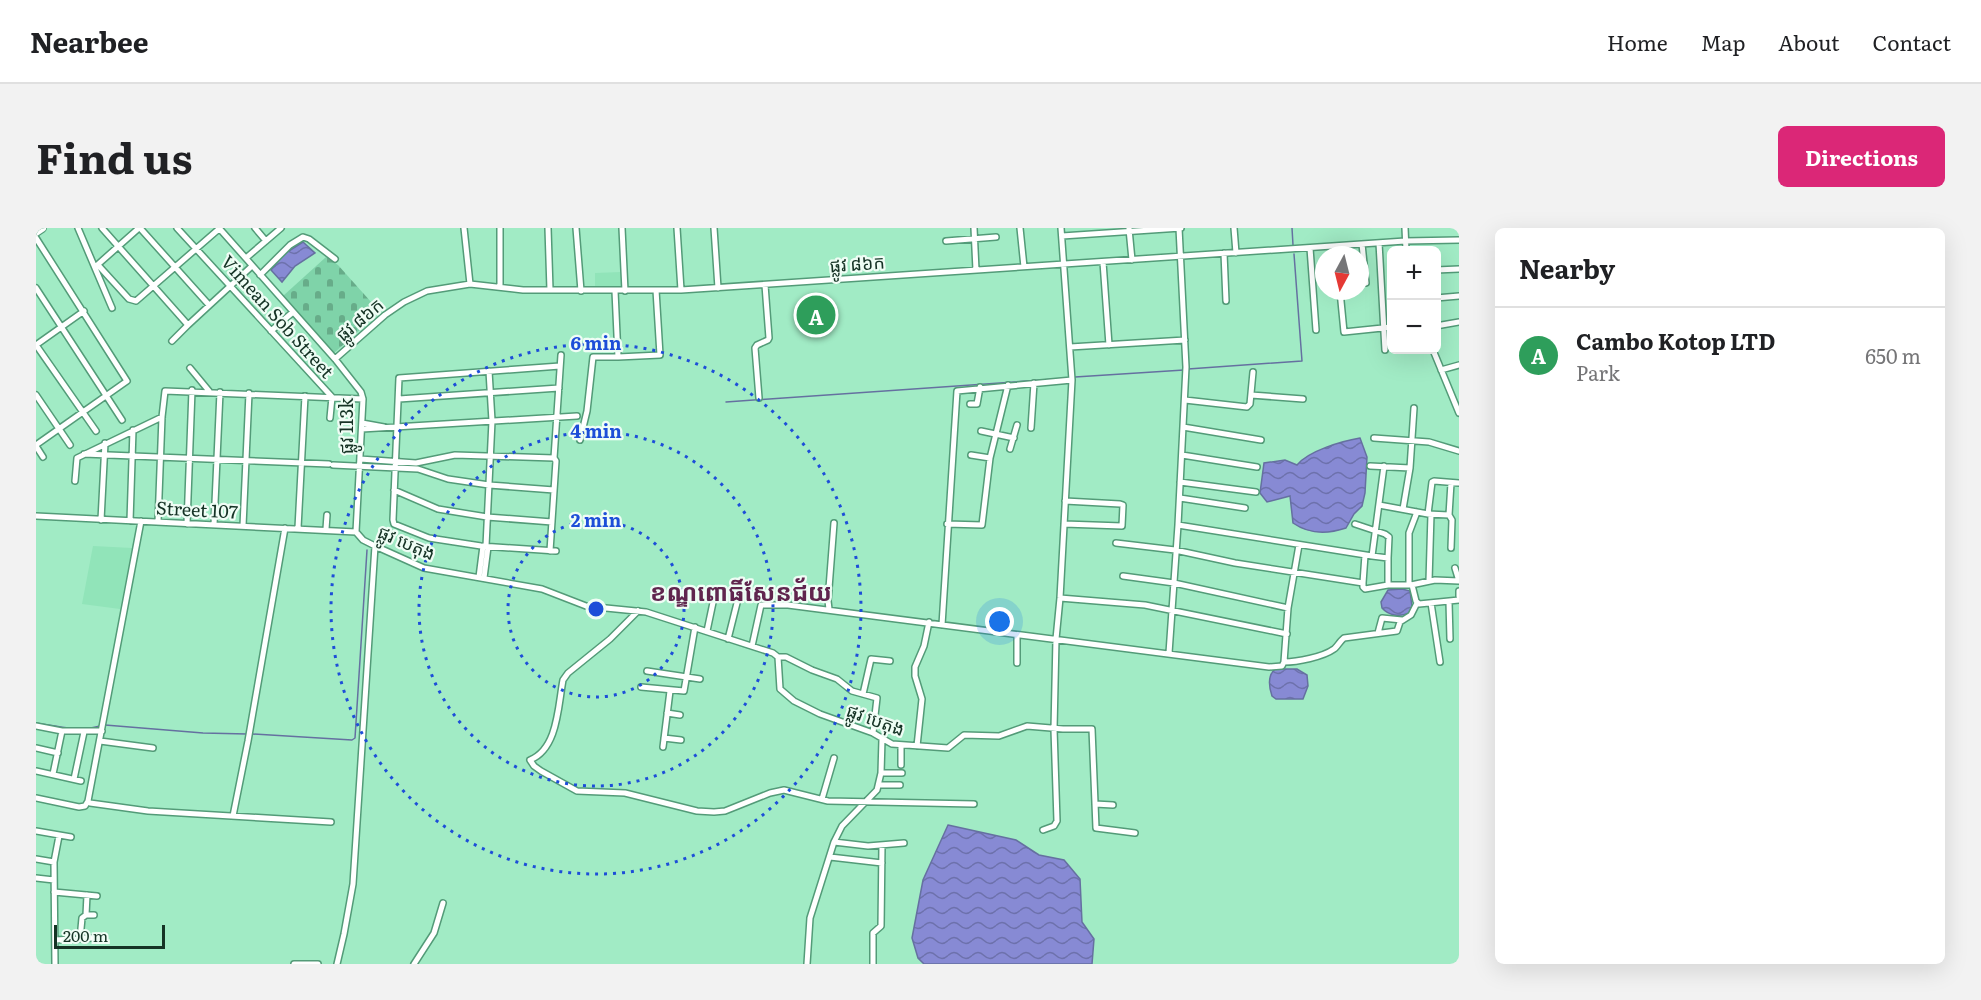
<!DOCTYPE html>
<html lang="en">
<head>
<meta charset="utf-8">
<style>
  body { margin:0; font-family:Literata,"Noto Sans Khmer",serif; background:#f2f2f2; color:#202124 }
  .controls { position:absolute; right:18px; top:18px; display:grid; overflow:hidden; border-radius:9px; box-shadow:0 6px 24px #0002 }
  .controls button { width:54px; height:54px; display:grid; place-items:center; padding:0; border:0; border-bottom:2px solid #e0e0e0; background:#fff; color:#202124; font:30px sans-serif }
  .compass { position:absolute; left:1279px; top:18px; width:54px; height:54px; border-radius:50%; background:#fff; box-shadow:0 6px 24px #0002; rotate:187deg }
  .scale { position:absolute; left:18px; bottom:15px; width:111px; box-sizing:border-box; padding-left:6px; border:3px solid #153325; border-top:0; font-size:16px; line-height:21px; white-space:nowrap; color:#153325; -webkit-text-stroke:4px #effdf5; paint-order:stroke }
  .you { position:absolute; left:964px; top:394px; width:21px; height:21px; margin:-15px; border:4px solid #fff; border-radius:50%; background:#1a73e8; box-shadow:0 0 0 9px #1a73e833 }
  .badge { display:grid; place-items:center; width:39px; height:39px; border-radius:50%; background:#db2777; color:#fff; font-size:20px; font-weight:700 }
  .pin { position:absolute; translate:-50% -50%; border:3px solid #fff; box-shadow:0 2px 6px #0006 }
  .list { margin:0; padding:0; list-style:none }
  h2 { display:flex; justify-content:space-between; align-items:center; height:78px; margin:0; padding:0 24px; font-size:26px }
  h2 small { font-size:20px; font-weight:400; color:#757577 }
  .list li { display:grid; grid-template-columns:39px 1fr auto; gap:18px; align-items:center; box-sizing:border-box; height:96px; padding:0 24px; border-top:2px solid #e0e0e0 }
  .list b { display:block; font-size:22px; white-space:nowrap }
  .list p { margin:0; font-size:20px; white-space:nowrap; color:#757577 }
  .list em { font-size:20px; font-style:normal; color:#757577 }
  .map { position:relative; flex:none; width:1423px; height:736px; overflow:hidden; border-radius:9px }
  header { display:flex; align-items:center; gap:36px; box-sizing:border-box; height:84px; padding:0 30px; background:#fff; border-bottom:2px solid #e0e0e0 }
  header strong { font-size:28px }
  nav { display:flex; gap:33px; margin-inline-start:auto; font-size:21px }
  .intro { display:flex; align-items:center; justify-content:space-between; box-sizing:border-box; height:144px; padding:0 36px }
  h1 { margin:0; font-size:42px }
  .button { padding:15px 27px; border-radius:9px; background:#db2777; color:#fff; font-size:21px; font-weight:700 }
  main { display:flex; gap:36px; padding:0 36px }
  aside { flex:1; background:#fff; border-radius:9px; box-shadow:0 6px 24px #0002 }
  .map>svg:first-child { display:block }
  .built { fill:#91e4b9 }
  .cemetery { fill:url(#cemetery-stones) }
  .water { fill:url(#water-waves); stroke:#6570a0; stroke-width:1.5 }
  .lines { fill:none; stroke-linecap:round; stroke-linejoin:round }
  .stream { stroke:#6570a0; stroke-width:1.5 }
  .minor-casing { stroke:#539b78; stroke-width:8 }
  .highway-casing { stroke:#539b78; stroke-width:10 }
  .minor { stroke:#fff; stroke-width:5 }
  .highway { stroke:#fff; stroke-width:8 }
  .ring { fill:none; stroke:#1d4ed8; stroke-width:3; stroke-dasharray:3 6 }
  .labels { text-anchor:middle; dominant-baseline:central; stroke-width:4.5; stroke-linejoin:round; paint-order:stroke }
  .street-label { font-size:18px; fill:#153325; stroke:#effdf5 }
  .district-label { font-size:24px; font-weight:bold; fill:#60254e; stroke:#effdf5 }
  .centre { fill:#1d4ed8; stroke:#effdf5; stroke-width:3 }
  .ring-label { font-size:18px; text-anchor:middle; font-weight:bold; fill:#1d4ed8; stroke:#effdf5; stroke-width:4.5; stroke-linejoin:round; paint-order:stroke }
</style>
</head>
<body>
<header>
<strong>Nearbee</strong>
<nav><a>Home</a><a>Map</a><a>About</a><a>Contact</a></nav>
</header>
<div class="intro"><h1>Find us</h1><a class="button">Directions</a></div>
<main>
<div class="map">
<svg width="1423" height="736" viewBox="0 0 1423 736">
  <defs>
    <pattern id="cemetery-stones" width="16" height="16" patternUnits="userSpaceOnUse" patternTransform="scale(1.5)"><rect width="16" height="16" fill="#7fd3a9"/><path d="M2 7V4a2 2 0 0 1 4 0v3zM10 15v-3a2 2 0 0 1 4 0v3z" fill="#67ac89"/></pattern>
    <pattern id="water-waves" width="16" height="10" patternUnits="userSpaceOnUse" patternTransform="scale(1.5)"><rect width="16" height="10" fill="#878ad4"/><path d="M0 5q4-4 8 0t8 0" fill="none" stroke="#6d71ac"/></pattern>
  </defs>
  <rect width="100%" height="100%" fill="#a1ebc5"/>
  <path class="built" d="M585 44V58L559 59V45Z
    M57 318 96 320 84 381 46 376Z"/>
  <path class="cemetery" d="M290 29 302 37 344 84 298 125 247 68Z"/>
  <path class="water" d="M267 14 279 25 259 38 246 54 235 42 248 26Z
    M1324 210 1331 229 1329 265 1326 278 1318 286 1310 300C1292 306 1274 307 1257 295L1254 268 1231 274 1224 265 1228 235 1249 232 1261 237C1272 223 1306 213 1324 210Z
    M1366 361 1374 363 1376 379 1373 385C1364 389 1353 388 1346 380L1345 374 1352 362Z
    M1239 441H1261L1271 447 1272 458 1267 471H1240L1236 468C1233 459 1231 448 1239 441Z
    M912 597 980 612 1003 627 1028 632 1044 651 1046 694 1058 711 1056 736H888L882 730 876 710 887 652Z"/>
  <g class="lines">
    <path class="stream" d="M1256 0 1257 17
      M1152 141 1266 133 1258 26
      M1039 149 1148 142
      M690 174 1034 150
      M0 495C20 498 44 504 64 498
      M69 497 167 505 211 506
      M216 506 316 512 319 510 331 322"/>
    <g class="minor-casing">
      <path id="minor" d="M42 0 76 80
        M66 0 152 97 136 113
        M104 0 173 77
        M141 0 296 169 294 190
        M183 0 299 131 325 164 327 171 320 304
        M219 0 230 13
        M428 0 434 56
        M512 0 514 62
        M540 0 545 63
        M586 0 589 63
        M641 0 645 62
        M678 0 682 60
        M938 0 940 42
        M984 0 988 39
        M1198 0 1200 25
        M1369 0 1370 22
        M1093 1 1096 32
        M1026 8 1145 0
        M0 10 91 153 0 217
        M910 13 960 9
        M1343 15 1349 122
        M1326 16 1330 55
        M1274 20 1280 102
        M1188 25 1190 73
        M210 30 245 0
        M1067 34 1073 117
        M62 37 93 71 100 73 184 0
        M59 39 103 0
        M1400 42 1423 41
        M224 47 254 17 267 9 273 11 299 31
        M464 59V0
        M0 60 86 192
        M1304 63 1308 104 1356 99
        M1400 70 1423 68
        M48 83 0 117 60 203
        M152 97 216 38
        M1400 98 1423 94
        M235 103 257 84
        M1034 119 1149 112
        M1397 122 1423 185
        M582 129 624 127 620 62
        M299 131 349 87 368 74 391 63 434 56 487 62H645L1369 13 1423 12
        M154 140 173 163
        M1405 142 1423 137
        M0 167 34 217
        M1215 167 1267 171
        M723 170 719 120 721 117 732 112 733 110 729 57
        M363 171 523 160
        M1149 172 1211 179 1214 176 1217 144
        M934 176H941L944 159
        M326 195 348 199
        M1147 199 1225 212
        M995 200 998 155
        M326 201 541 188
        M945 203 978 210
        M1338 210 1393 214 1423 223
        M544 212 551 183 557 129H582L579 63
        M0 218 7 229
        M974 221 981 197
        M48 226 293 236
        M935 227 954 230
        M1146 227 1221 239
        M518 230 525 127
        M324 231 380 235 419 227 518 230 520 233 514 323
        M297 237 382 241 412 251 453 257 518 262
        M1334 238 1374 240
        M39 253 41 230 126 189
        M1144 254 1220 264
        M1415 255 1413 287 1392 286 1396 254 1398 253 1423 255
        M358 262 402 281 451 289 516 294
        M1144 270 1209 280
        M1343 277 1392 286
        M1367 281 1374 240 1378 180
        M1413 287 1416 292 1415 320
        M0 288 320 304
        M65 292 69 215
        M94 293 97 202
        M105 293 52 573 54 575 112 583 295 594
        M122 294 126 189 129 163 327 171
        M151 296 156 162
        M911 296 946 297 954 230 972 157
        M1028 296 1086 298 1087 277 1084 276 1029 273
        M1319 296 1349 306 1353 309 1352 330 1336 328
        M178 297 184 164
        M1142 297 1150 139 1143 0
        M207 298 213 165
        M262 300 269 168
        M290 301 291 287
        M320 304 327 312 339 318 388 340 506 361 550 378 610 384 737 425 742 429 744 461 758 473 784 486 837 505 856 516 912 520 928 507 963 508 991 498 1027 501H1056L1060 600 1099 605
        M1080 315 1139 322 1199 335 1327 355 1329 327
        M450 318 456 193 453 143
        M520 323 445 318 393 310 358 296 357 292 363 150 524 138
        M1352 330V357
        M1419 340 1423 353
        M1087 348 1138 355 1252 380
        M443 349 447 318
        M448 350 452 319
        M1393 353 1395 286
        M1327 355V359L1329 361 1352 357H1376L1380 373 1383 376 1423 372
        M1373 357V305L1381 284
        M1375 357 1399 352 1423 353
        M1423 363V368
        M1024 370 1109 377 1251 406
        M1413 374 1414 411
        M1395 375 1404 434
        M793 381 792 373 798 295
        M602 383 574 411 532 445 527 452C522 478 522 521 494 532L498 538 505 543 541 563 589 565 661 583 678 584 689 583 734 565 748 562 792 573 938 576
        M906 397 921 163 1036 152
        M671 403 679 365
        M1342 405 1346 390 1366 392
        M692 411 701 375
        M716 418 725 377H752L1233 439 1246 438 1248 434 1252 380 1263 317
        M1133 425 1142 297 1336 328 1348 238
        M742 429H750L776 442 801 451 816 463 841 470 837 505
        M1248 434C1261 434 1287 429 1298 421 1301 419 1304 413 1308 410L1361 403 1364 394 1375 387 1381 375
        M981 435V407
        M611 443 664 451
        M605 459 648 463 659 399
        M827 466 835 431 854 433
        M631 485 644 487
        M0 498 26 503H66
        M628 510 645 512
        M64 513 117 520
        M881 518 886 471 879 448V439L888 418 893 394
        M627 519 634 463
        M0 520 22 525
        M865 537V518
        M0 543 45 553
        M845 545H866
        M17 546 26 503
        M38 551 48 504
        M843 557H864
        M0 570 43 579 49 578 52 573
        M786 571 798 530
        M1059 576 1077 577
        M197 588 212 513 249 300
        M1007 602 1018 598 1021 593 1018 501 1020 411 1024 370 1036 152 1025 0
        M0 603 35 609
        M798 614 832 618 868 615
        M794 629 846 635
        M0 631 18 634
        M0 650 18 652
        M18 664 61 668
        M50 687 51 667
        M44 711 46 690 50 687H58
        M19 712 56 710
        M19 736 18 634 23 608
        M258 736H282
        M301 736 308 706 317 656 339 318
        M378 736 398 705 407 675
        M771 736 774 690 798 614 806 598 841 562 845 545 846 511
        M837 736V705L845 698 846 617"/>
    </g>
    <g class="highway-casing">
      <path id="highway" d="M0 4 6 0"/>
    </g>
    <use href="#minor" class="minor"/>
    <use href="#highway" class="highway"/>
  </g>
  <g class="ring">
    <circle cx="560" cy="381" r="88"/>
    <circle cx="560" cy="381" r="177"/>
    <circle cx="560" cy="381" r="265"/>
  </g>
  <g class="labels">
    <g class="street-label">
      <text transform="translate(821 35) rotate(-4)">ផ្លូវ ៨៦ក</text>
      <text transform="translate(242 88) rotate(48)">Vimean Sob Street</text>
      <text transform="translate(323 91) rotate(-40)">ផ្លូវ ៨៦ក</text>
      <text transform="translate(309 198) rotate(-90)">ផ្លូវ 113k</text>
      <text transform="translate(161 281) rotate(3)">Street 107</text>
      <text transform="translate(371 314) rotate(23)">ផ្លូវ បេតុង</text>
      <text transform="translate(840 491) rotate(20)">ផ្លូវ បេតុង</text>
    </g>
    <g class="district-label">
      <text x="705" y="362">ខណ្ឌពោធិ៍សែនជ័យ</text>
    </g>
  </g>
  <circle cx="560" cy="381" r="9" class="centre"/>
  <g class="ring-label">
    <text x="560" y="122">6 min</text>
    <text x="560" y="210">4 min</text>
    <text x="560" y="299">2 min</text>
  </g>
</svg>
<div class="controls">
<button>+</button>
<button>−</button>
</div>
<svg class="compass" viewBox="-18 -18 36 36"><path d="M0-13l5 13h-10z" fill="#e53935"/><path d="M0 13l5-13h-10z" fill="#757577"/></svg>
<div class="scale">200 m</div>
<div class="you"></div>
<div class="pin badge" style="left:780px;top:87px;background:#2e9e5b">A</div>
</div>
<aside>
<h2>Nearby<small></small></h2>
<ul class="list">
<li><span class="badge" style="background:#2e9e5b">A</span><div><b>Cambo Kotop LTD</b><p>Park</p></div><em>650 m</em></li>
</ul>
</aside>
</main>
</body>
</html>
